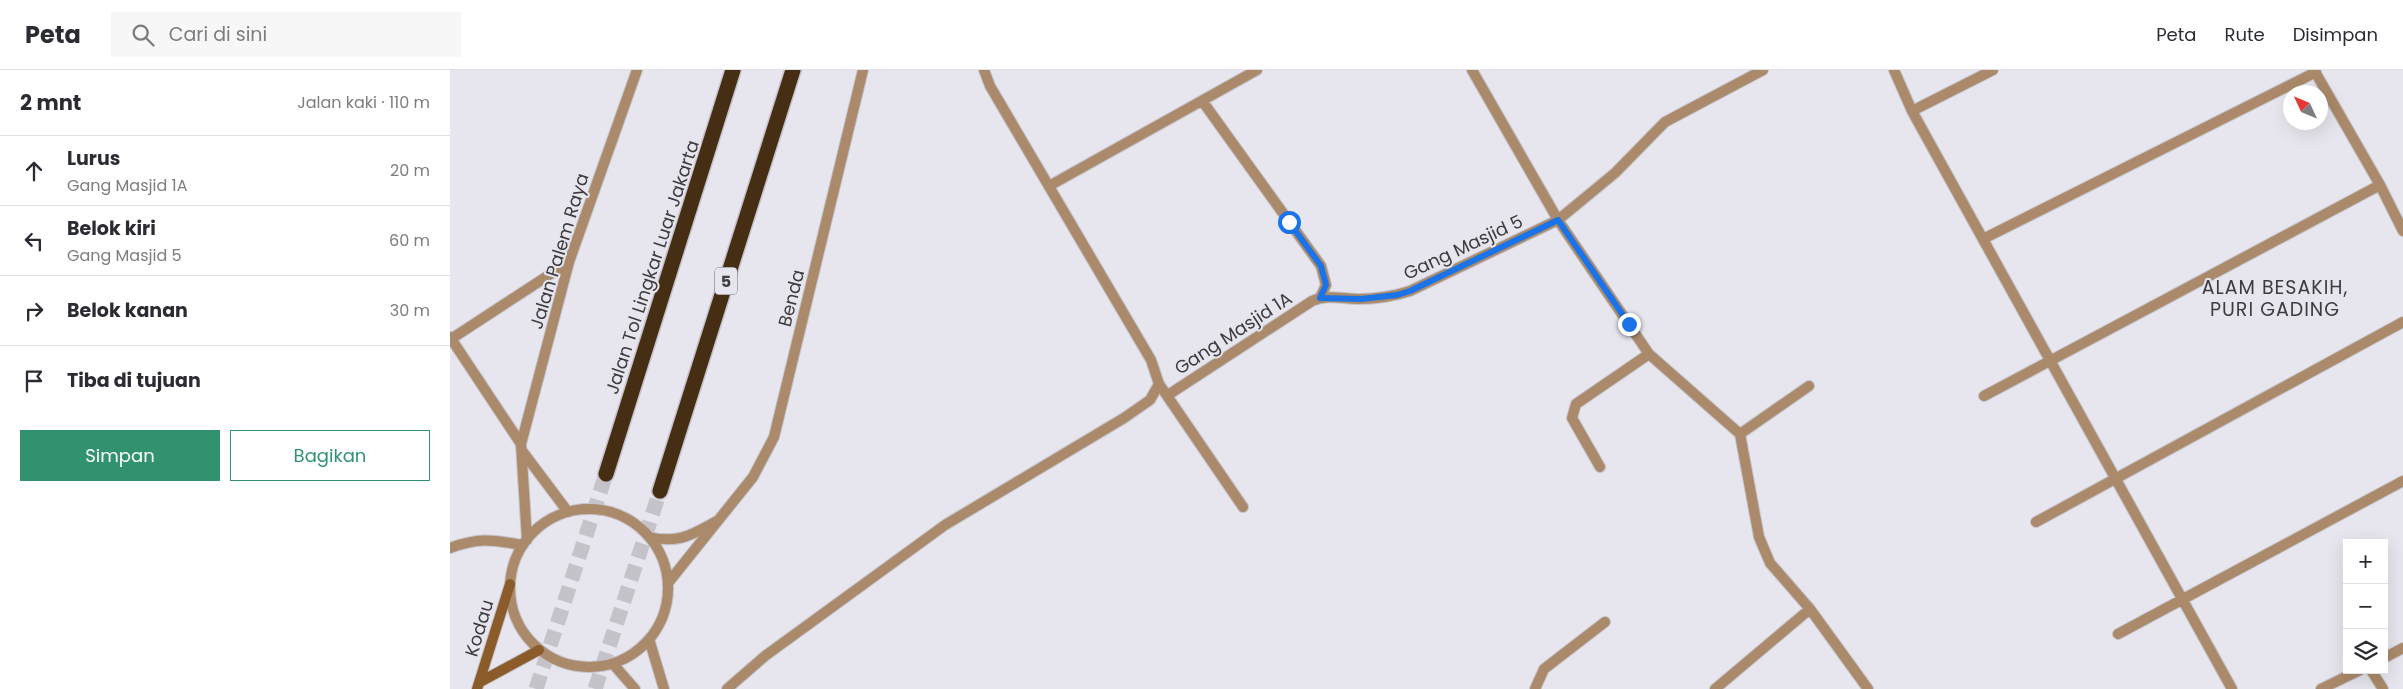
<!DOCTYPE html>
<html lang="id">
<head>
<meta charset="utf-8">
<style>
  body { margin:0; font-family:Poppins,sans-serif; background:#f7f7f7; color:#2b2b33 }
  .controls { position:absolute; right:15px; bottom:15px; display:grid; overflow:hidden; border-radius:0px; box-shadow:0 5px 20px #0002 }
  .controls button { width:45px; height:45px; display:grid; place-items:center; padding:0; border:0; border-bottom:1px solid #e1e1e2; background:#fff; color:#2b2b33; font:25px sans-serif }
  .compass { position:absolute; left:1833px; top:15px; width:45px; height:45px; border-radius:50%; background:#fff; box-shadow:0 5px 20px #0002; rotate:314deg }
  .stop { position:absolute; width:15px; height:15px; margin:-11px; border:4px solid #1a73e8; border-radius:50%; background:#fff }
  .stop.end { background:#1a73e8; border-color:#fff; box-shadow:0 1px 5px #0008 }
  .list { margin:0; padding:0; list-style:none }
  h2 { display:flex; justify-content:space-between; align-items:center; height:65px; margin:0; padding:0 20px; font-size:21px }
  h2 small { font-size:16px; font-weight:400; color:#7c7c81 }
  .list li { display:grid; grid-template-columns:32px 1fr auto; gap:15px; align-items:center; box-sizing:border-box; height:70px; padding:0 20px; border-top:1px solid #e1e1e2 }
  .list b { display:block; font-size:19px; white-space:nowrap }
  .list p { margin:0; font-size:16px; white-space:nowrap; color:#7c7c81 }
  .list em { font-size:16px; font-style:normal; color:#7c7c81 }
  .actions { display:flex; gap:10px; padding:15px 20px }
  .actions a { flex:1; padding:11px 0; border:1px solid #30936d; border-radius:0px; text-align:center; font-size:18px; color:#30936d }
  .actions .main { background:#30936d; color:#fff }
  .icon { flex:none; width:28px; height:28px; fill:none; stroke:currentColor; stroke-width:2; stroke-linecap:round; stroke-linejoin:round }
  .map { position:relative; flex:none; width:1953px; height:619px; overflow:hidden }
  header { display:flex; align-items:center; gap:30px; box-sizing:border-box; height:70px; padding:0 25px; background:#fff; border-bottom:1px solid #e1e1e2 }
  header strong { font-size:24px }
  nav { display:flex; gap:28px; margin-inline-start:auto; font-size:18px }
  .search { width:350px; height:45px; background:#f7f7f7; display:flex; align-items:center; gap:12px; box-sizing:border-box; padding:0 18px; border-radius:0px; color:#7c7c81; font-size:19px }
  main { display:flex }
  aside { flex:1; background:#fff }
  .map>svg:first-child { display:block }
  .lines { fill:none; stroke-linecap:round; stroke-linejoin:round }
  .motorway-tunnel { stroke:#c5c3ca; stroke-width:15; stroke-dasharray:15 8; stroke-linecap:butt }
  .minor-casing { stroke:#c5c3ca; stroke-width:12 }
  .tertiary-casing { stroke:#c5c3ca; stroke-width:12 }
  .secondary-casing { stroke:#c5c3ca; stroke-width:12 }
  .motorway-casing { stroke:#c5c3ca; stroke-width:18 }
  .minor { stroke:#aa8a6a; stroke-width:10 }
  .tertiary { stroke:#aa8a6a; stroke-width:10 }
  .secondary { stroke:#8b5c2a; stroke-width:10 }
  .motorway { stroke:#462e14; stroke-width:15 }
  .route { stroke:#1a73e8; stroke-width:6 }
  .labels { text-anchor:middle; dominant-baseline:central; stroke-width:4; stroke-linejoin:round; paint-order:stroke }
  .shield { fill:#e7e5ed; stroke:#706f73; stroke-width:1 }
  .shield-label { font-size:16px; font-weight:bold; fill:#3d3c3f }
  .street-label { font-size:18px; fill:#3d3c3f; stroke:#e7e5ed }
  .neighbourhood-label { font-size:19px; letter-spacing:1px; fill:#3d3c3f; stroke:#e7e5ed }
</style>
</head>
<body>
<header>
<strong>Peta</strong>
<div class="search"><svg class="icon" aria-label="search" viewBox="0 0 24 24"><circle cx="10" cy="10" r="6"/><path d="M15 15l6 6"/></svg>Cari di sini</div>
<nav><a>Peta</a><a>Rute</a><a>Disimpan</a></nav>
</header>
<main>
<aside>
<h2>2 mnt<small>Jalan kaki · 110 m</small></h2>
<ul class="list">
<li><svg class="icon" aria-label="ahead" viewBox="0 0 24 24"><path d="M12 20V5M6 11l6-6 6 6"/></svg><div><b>Lurus</b><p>Gang Masjid 1A</p></div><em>20 m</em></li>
<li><svg class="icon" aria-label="left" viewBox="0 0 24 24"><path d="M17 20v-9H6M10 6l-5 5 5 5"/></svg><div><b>Belok kiri</b><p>Gang Masjid 5</p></div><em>60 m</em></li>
<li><svg class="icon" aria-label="right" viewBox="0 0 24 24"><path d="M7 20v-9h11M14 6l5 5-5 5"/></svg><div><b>Belok kanan</b></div><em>30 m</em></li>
<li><svg class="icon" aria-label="arrive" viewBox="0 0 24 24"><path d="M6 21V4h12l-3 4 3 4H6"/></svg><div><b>Tiba di tujuan</b></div></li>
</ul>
<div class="actions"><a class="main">Simpan</a><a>Bagikan</a></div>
</aside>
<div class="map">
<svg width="1953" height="619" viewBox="0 0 1953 619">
  <rect width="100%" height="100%" fill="#e7e5ed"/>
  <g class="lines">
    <path class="motorway-tunnel" d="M86 619 156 404
      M145 619 210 421"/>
    <g class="minor-casing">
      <path id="minor" d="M1022 0 1108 150 1199 284 1290 364 1309 467 1320 493 1360 539 1418 619
        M1444 0 1462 41 1782 619
        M1864 0 1930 115 1953 161
        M753 32 871 196 876 215 870 228
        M1462 41 1543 0
        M599 116 807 0
        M1533 169 1866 2
        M1 269 119 192
        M709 314 793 437
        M718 325 862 231C878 224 892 229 909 229 926 229 944 226 960 221L1108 150 1165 103 1215 52 1313 0
        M1534 326 1930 115
        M1290 364 1359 316
        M71 374 119 192 187 0
        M1150 397 1122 348 1126 334 1199 284
        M1586 452 1953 252
        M0 478C30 467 42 470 73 475
        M1668 564 1953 411
        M1934 588 1953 578
        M1921 600 1933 619
        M1085 619 1094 599 1155 552
        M1265 619 1360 539
        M1871 619 1910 600"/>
    </g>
    <g class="tertiary-casing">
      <path id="tertiary" d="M0 267 71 374 77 470
        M73 382 118 442
        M60 518a79 79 0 1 1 158 0a79 79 0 1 1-158 0Z
        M199 467C229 474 241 465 267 451
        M218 513 303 407 324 367 413 0
        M199 569 214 619
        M163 594 185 619
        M277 619 315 586 495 455 674 348 700 330 709 314 701 290 540 16 534 0"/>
    </g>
    <g class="secondary-casing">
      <path id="secondary" d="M30 612 89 580
        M27 619 60 514"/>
    </g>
    <g class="motorway-casing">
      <path id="motorway" d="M156 404 283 0
        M210 421 343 0"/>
    </g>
    <use href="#minor" class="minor"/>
    <use href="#tertiary" class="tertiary"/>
    <use href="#secondary" class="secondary"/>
    <use href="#motorway" class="motorway"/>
  </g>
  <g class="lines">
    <path class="route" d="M839 152 871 196 876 215 870 228 911 229 947 225 960 221 1108 150 1179 254"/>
  </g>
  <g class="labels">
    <rect class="shield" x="265" y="197.5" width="22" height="27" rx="4"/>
    <g class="shield-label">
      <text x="276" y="211">5</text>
    </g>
    <g class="street-label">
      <text transform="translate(1013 177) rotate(-25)">Gang Masjid 5</text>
      <text transform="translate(109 181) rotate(-73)">Jalan Palem Raya</text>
      <text transform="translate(202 197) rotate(-72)">Jalan Tol Lingkar Luar Jakarta</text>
      <text transform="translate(341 228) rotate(-76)">Benda</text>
      <text transform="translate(783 263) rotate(-33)">Gang Masjid 1A</text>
      <text transform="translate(29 558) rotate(-73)">Kodau</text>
    </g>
    <g class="neighbourhood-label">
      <text x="1825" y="217">ALAM BESAKIH,<tspan x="1825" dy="22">PURI GADING</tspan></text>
    </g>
  </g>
</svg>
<div class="controls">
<button>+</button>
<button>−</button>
<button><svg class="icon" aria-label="layers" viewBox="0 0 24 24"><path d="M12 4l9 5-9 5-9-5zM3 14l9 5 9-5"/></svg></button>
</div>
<svg class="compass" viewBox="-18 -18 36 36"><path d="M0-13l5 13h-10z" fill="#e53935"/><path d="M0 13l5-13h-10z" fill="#7c7c81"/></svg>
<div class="stop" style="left:839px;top:152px"></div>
<div class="stop end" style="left:1179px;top:254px"></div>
</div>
</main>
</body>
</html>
